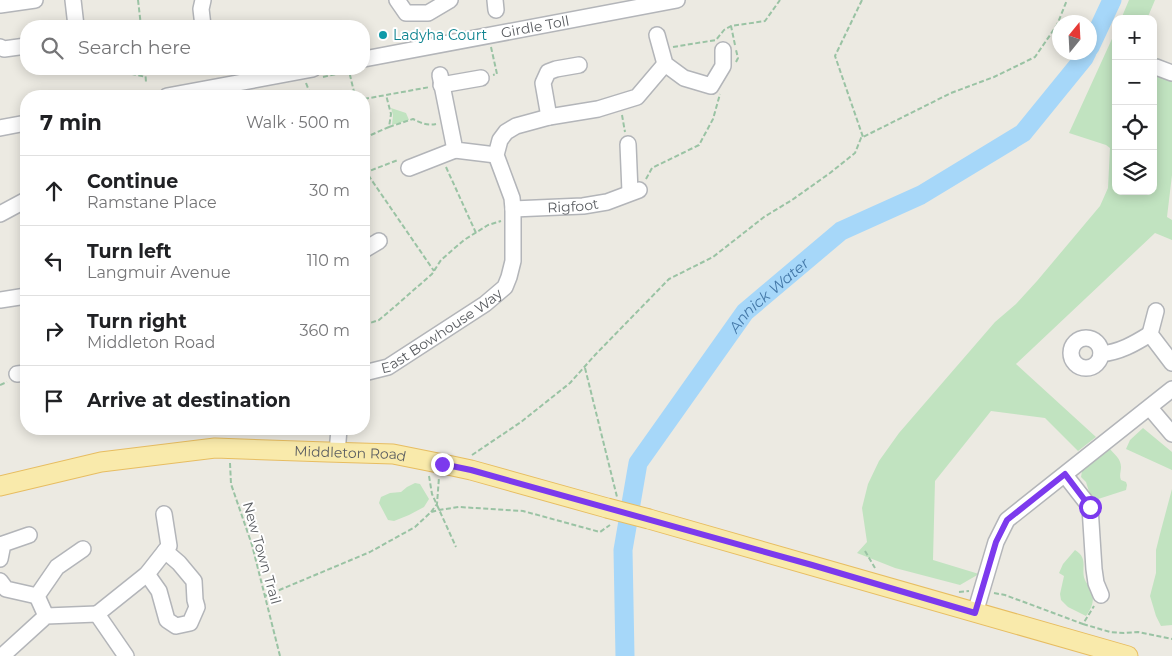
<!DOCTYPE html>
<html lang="en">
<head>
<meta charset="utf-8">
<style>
  body { margin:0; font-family:Montserrat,sans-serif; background:#f2f2f2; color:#202124 }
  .controls { position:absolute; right:15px; top:15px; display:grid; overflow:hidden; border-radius:10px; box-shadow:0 2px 12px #0003 }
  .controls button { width:45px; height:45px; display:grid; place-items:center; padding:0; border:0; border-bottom:1px solid #e0e0e0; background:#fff; color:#202124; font:25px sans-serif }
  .compass { position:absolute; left:1052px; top:15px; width:45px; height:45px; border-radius:50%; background:#fff; box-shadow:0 2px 12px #0003; rotate:18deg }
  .stop { position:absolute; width:15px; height:15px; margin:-11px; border:4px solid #7c3aed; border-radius:50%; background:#fff }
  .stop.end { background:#7c3aed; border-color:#fff; box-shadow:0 1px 5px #0008 }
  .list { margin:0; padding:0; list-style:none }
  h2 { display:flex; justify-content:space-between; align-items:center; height:65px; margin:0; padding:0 20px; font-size:21px }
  h2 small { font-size:16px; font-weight:400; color:#757577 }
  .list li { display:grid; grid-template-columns:32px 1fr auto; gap:15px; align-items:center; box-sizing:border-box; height:70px; padding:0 20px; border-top:1px solid #e0e0e0 }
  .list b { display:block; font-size:19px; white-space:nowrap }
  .list p { margin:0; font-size:16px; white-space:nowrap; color:#757577 }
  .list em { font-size:16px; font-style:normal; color:#757577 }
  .icon { flex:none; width:28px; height:28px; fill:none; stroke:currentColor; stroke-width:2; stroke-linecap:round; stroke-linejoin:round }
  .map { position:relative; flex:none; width:1172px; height:656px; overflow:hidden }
  .search { position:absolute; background:#fff; box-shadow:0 2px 12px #0003; left:20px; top:20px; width:350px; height:55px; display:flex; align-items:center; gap:12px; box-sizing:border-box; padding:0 18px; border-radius:20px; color:#757577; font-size:19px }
  .panel { position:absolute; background:#fff; box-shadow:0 2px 12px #0003; left:20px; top:90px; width:350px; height:345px; border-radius:20px }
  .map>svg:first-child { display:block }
  .green { fill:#c1e3c0 }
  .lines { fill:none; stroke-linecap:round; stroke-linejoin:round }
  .river { stroke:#a6d7f9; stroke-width:19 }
  .minor-casing { stroke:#b3b5b9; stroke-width:18 }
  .major-casing { stroke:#e7bd61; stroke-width:21 }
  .path { stroke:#9ac3a4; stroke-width:2; stroke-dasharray:5 2.5; stroke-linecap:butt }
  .minor { stroke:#fff; stroke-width:15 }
  .major { stroke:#f9eaab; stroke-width:19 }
  .major-bridge-casing { stroke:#e7bd61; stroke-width:21; stroke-linecap:butt }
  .major-bridge { stroke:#f9eaab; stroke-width:19 }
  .route { stroke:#7c3aed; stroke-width:6 }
  .culture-dot { fill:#0f9aa8; stroke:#fff; stroke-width:2 }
  .labels { text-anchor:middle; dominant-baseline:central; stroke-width:4; stroke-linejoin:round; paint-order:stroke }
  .street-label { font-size:14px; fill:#5b5e62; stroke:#fff }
  .culture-label { font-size:14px; fill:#0d838f; stroke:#fff; text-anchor:start }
  .water-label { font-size:15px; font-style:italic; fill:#4579a9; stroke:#fff }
</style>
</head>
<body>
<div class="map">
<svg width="1172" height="656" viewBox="0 0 1172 656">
  <rect width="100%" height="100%" fill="#eceae2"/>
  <path class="green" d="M1129 0H1155L1147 19H1121Z
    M1116 30V191H1153V56L1172 65V175L1167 217 1172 220V240L1155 233 1016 364 1096 437 1078 451 1045 418 991 411 935 481 933 560 979 574 960 585 895 568 857 553 867 542 862 508 868 484 879 461 899 433 995 322 1016 304 1037 281 1100 206 1108 188 1110 148 1106 145 1069 133Z
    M391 108 406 113 409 120 392 125 393 115Z
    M1143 428 1172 452V470L1126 449 1130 440Z
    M1110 449C1115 455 1121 459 1121 467 1121 472 1119 475 1121 480L1126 482 1127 485 1126 490 1092 501 1086 482 1081 477 1082 471Z
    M415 483 420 484 429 499 424 507 409 515 394 521 388 520 379 503 381 497 390 493 401 492 407 487Z
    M1172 489V625L1161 626 1156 616 1150 596 1156 573V550L1160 534Z
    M1075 550C1093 561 1074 574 1092 589 1094 601 1093 606 1086 616L1068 607 1061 600 1060 594 1064 576 1059 573 1063 564Z"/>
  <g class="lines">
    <g class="river">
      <path d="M1090 47 1112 0"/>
      <path id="s1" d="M625 656 623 550 638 463 745 312 841 231 921 195 1023 133 1084 58 1087 52"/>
    </g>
    <g class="minor-casing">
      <g id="minor">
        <path d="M73 0 76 26"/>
        <path d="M203 0 201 9 203 26"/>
        <path d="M397 0 406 13H428L450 0"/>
        <path d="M495 0 496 10"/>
        <path d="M0 5 35 0"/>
        <path d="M657 35 665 64 684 78 711 86 723 66V50"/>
        <path d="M0 47 4 49 26 46"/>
        <path id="s2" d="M364 59 677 0"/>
        <path d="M1156 67 1172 73"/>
        <path d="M440 75 455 150 496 155"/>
        <path d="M441 85 481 78"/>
        <path d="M167 96 313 69"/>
        <path d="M549 117 543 83 548 72 556 69 579 65"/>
        <path d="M0 128 26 123"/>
        <path d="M628 144 630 192"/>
        <path d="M409 168 455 150"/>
        <path id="s3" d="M513 209 583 206 607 202 639 190"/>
        <path d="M0 214 26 200"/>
        <path d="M364 250 379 241"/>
        <path d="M0 300 26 296"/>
        <path d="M1156 311 1150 334 1172 363"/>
        <circle cx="1086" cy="353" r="15"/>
        <path d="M1101 354C1120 352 1134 344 1150 334"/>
        <path id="s4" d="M364 373 388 367 485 304 505 287 509 277 513 261V209L512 198 496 155 500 140 506 132 516 126 549 117 598 109 637 97 665 64"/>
        <path d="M17 374 26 373"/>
        <path d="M1150 408 1172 434"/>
        <path d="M337 453 339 429"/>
        <path d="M1065 475 1090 507 1094 569 1096 583 1101 595"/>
        <path d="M0 559 3 544 29 535"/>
        <path d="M147 574 159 591 167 620 176 626 190 623 197 607 195 600 194 581 179 563 165 551"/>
        <path d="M0 581 6 589 37 596"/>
        <path d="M975 613 996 542 1007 520 1172 389"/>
        <path d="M97 614 147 574 169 546 164 514"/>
        <path d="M97 614 126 656"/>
        <path d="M46 616 37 596 57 567 83 549"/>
        <path d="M2 656 46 616 97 614"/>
      </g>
    </g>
    <g class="major-casing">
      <g id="major">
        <path id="s5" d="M0 486 101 462 215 448 327 452 393 454 443 464 471 470 607 508"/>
        <path d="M649 519 1128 656"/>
      </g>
    </g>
    <path class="path" d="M138 0 141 26
      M862 0 835 56 863 137
      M735 45 731 26 765 21 780 0
      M491 47 497 74 493 75
      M673 47 716 40 724 30 731 26
      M736 62 738 58 736 50
      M126 69 128 73 146 77
      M145 69 146 82
      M349 71 358 69
      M323 77 349 71 355 96
      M306 83 311 96
      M364 99 430 87
      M622 115 625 132
      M389 127 413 119C421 123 428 126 436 124
      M364 138 389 127 391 114 386 95
      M446 167 476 233
      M364 169 434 271
      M364 173 398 160
      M646 179 652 168 699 145 713 119 720 94
      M364 325 379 320 392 309 432 274 441 260 464 240 488 225 501 221
      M585 368 617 497
      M0 385 7 382
      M220 429V430
      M472 455 521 422 570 383 595 355 669 279 713 257 764 217 792 200 830 173 855 153 861 138 951 93 994 77 1035 57 1057 25 1067 0
      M230 463 231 484 252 545 280 656
      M429 476 432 494 456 547
      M431 512 437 504 439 477
      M865 551 875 568
      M959 592 969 591
      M994 593 1005 595 1083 624 1094 606
      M265 596 370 552 415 527 431 512 439 510 459 507 523 511 600 532 610 525
      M1083 624 1110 632 1124 633 1138 632 1172 639"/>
    <use href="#minor" class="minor"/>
    <use href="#major" class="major"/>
    <g class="major-bridge-casing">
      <path id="major-bridge" d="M607 508 649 519"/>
    </g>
    <use href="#major-bridge" class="major-bridge"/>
  </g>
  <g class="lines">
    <path class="route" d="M442 464 471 470 812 565 975 613 996 542 1007 520 1065 474 1090 507"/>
  </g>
  <circle class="culture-dot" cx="383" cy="35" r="5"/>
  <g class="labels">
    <g class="street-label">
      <text stroke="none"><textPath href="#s2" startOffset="174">Girdle Toll</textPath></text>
      <text stroke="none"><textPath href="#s3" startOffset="60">Rigfoot</textPath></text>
      <text stroke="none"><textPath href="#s4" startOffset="89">East Bowhouse Way</textPath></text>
      <text stroke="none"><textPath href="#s5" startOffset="354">Middleton Road</textPath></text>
      <text transform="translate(262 553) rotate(74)">New Town Trail</text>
    </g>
    <g class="culture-label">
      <text x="393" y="35">Ladyha Court</text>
    </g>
    <g class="water-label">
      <text stroke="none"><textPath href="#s1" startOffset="408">Annick Water</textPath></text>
    </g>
  </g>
</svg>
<div class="controls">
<button>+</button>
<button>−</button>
<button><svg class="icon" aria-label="locate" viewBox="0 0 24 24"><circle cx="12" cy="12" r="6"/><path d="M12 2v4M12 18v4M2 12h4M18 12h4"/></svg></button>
<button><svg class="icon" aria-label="layers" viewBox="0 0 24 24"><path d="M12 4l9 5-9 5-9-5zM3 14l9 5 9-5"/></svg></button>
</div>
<svg class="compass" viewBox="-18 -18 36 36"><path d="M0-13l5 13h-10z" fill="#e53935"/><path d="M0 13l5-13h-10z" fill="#757577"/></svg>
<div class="stop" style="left:1090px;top:507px"></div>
<div class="stop end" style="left:442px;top:464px"></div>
<div class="search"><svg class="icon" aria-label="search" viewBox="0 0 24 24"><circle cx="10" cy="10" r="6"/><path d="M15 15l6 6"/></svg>Search here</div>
<section class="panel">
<h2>7 min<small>Walk · 500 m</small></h2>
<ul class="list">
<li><svg class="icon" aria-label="ahead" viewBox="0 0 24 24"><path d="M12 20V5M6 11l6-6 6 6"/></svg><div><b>Continue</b><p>Ramstane Place</p></div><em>30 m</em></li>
<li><svg class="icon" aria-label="left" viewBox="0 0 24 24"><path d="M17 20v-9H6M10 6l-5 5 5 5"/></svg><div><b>Turn left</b><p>Langmuir Avenue</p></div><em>110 m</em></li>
<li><svg class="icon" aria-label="right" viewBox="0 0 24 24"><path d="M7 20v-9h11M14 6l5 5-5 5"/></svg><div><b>Turn right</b><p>Middleton Road</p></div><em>360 m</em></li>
<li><svg class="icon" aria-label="arrive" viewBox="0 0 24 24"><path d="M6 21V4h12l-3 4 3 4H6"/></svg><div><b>Arrive at destination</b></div></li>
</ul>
</section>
</div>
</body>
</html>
